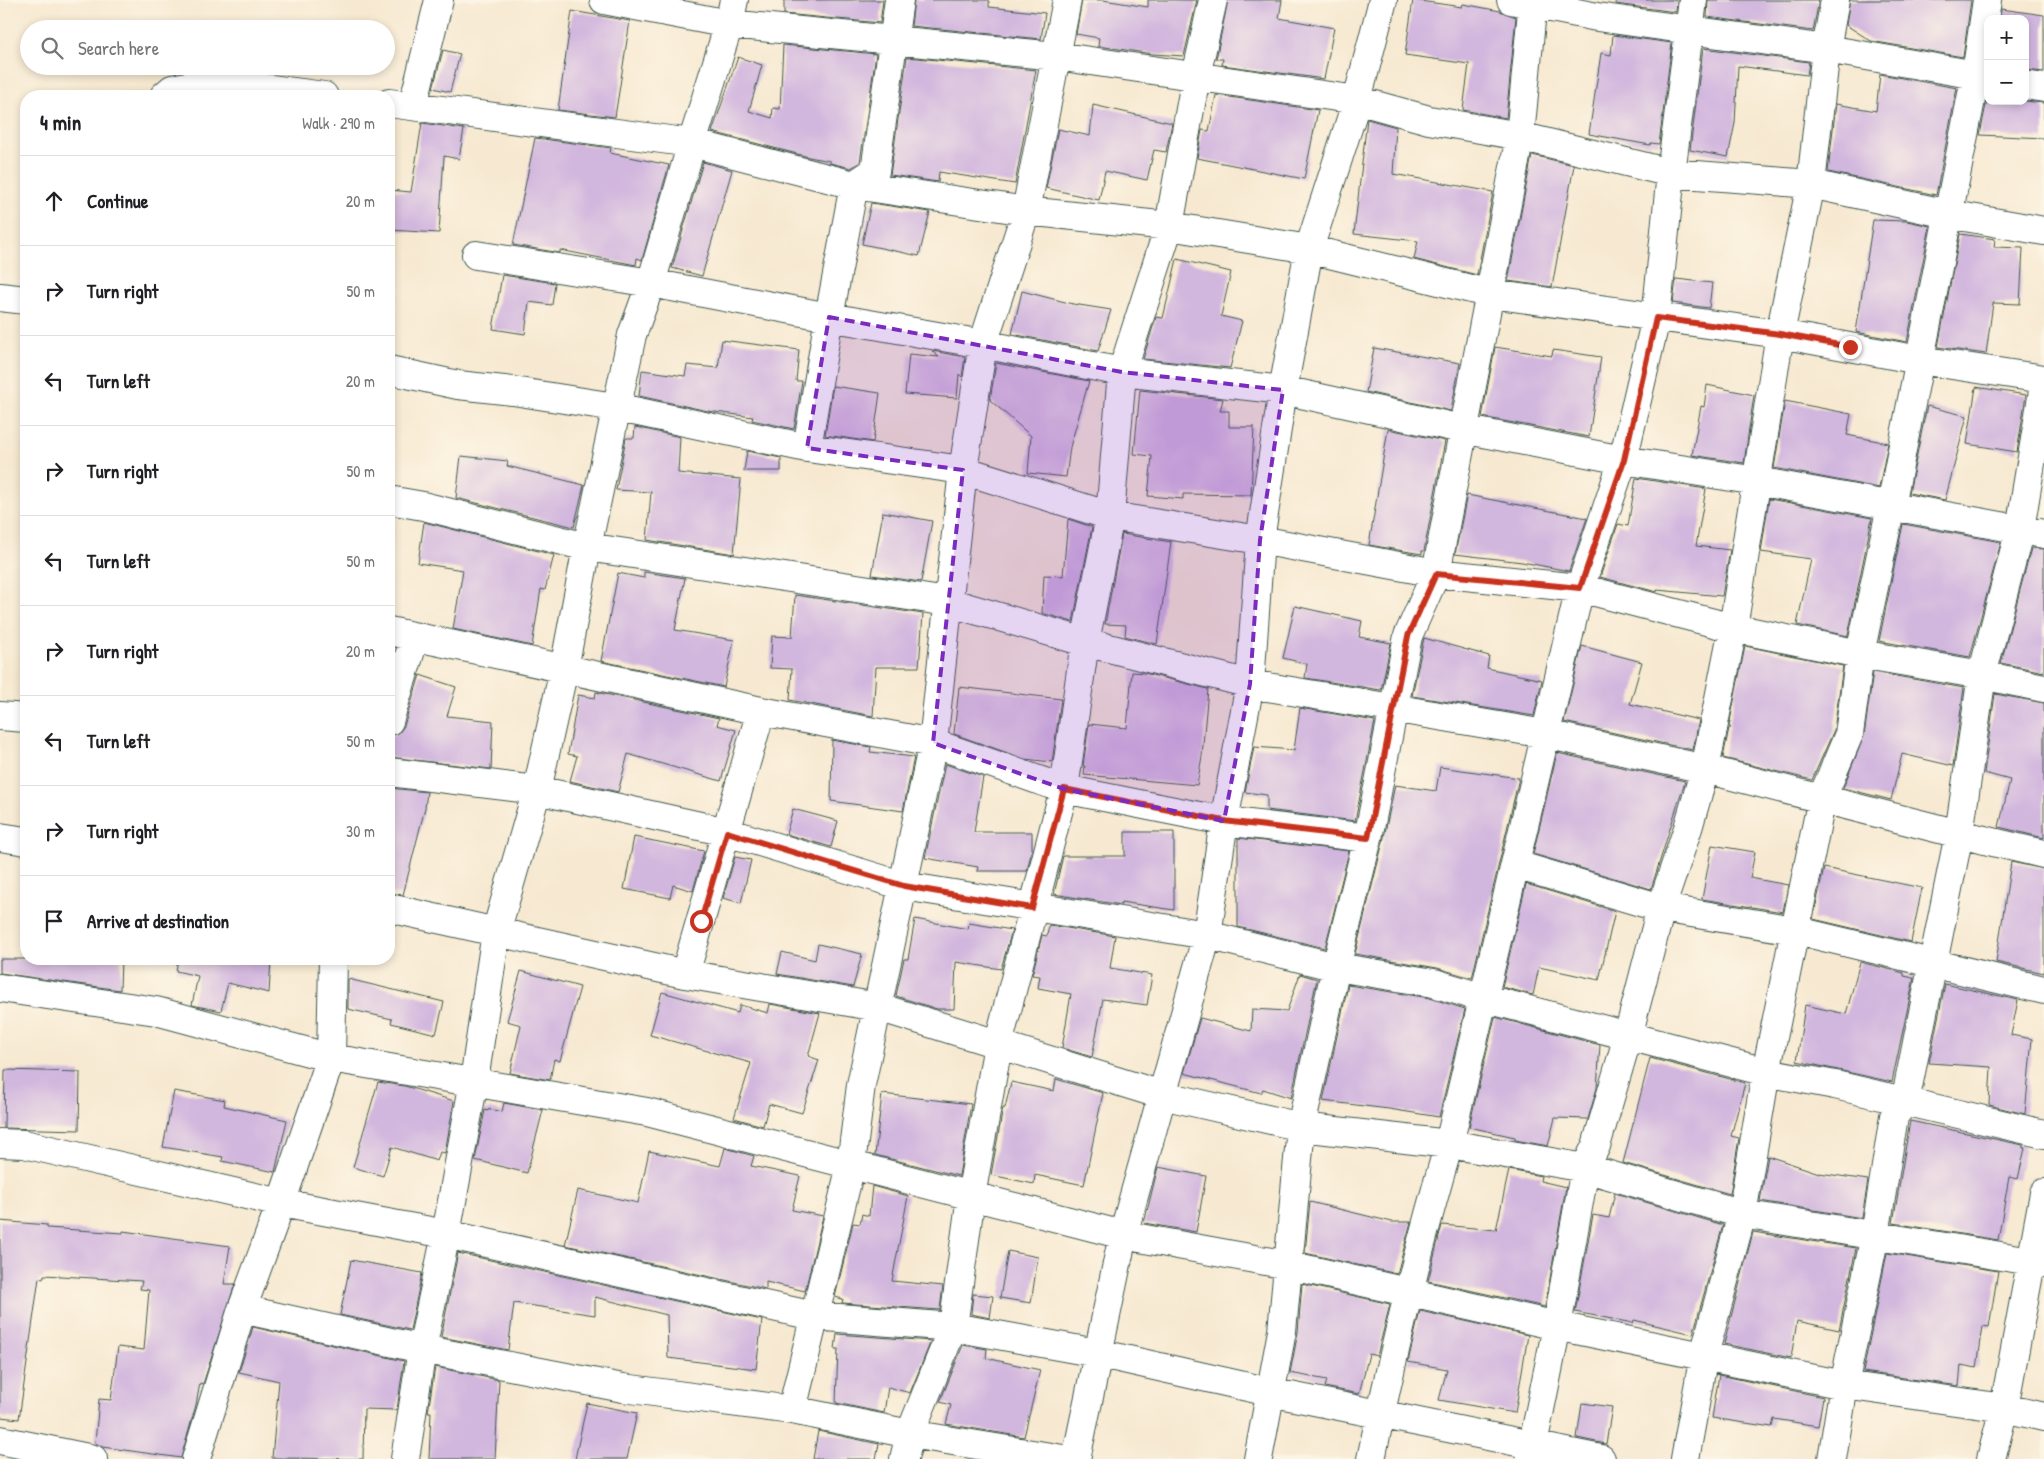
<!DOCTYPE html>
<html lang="en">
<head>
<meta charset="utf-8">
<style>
  body { margin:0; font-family:"Patrick Hand",sans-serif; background:#f2f2f2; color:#202124 }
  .controls { position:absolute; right:15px; top:15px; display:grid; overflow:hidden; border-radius:10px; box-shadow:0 2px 8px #0003 }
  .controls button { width:45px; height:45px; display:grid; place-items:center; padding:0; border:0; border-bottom:1px solid #e0e0e0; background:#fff; color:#202124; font:25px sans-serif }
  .stop { position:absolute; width:15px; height:15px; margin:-11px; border:4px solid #c8321e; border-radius:50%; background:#fff }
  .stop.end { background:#c8321e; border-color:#fff; box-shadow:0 1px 5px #0008 }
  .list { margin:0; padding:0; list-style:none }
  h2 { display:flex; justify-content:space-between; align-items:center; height:65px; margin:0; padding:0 20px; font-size:21px }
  h2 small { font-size:16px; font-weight:400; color:#757577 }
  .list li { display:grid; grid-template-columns:32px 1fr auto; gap:15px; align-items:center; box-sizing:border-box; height:90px; padding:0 20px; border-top:1px solid #e0e0e0 }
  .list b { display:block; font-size:19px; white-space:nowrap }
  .list em { font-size:16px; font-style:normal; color:#757577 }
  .icon { flex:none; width:28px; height:28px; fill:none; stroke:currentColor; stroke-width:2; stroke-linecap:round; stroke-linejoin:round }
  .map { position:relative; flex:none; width:2044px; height:1459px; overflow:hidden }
  .search { position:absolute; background:#fff; box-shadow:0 2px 8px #0003; left:20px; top:20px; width:375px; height:55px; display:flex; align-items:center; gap:12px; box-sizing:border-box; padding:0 18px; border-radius:28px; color:#757577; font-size:19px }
  .panel { position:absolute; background:#fff; box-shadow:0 2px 8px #0003; left:20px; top:90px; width:375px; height:875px; border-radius:20px }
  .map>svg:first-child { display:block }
  .building { fill:#d1b6de }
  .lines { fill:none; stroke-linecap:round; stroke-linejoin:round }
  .minor-casing { stroke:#3f574c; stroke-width:30 }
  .minor { stroke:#fff; stroke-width:28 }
  .route { stroke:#c8321e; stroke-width:6 }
  .marked { fill:#7b2cbf; fill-opacity:0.2; stroke:#7b2cbf; stroke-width:4; stroke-dasharray:10 6; stroke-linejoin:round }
</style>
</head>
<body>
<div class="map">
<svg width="2044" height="1459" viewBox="0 0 2044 1459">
  <rect width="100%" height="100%" fill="#fcf5e5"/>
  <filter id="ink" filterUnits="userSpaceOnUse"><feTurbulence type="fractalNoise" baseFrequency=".02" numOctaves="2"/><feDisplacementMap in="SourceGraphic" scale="10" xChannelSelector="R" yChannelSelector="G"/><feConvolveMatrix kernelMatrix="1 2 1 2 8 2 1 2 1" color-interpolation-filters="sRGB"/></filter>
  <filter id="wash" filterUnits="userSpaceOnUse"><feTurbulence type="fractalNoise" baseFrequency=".0096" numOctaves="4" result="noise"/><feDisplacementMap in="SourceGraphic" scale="20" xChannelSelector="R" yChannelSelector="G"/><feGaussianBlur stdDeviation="1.12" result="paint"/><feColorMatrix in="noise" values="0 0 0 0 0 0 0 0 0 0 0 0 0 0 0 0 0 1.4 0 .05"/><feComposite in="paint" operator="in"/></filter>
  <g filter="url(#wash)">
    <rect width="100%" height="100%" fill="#f7e9d1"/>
    <g id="blocks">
      <path class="building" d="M784 0H883L880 23 784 14Z
        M914 0H989V7L1045 13 1041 39 911 26Z
        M1082 0H1103L1148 7V0H1197L1184 56 1153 54 1098 46 1099 38 1076 34Z
        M1228 0H1282L1279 18 1334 28 1324 79 1222 65 1223 59H1216Z
        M1413 0 1462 7 1463 4 1500 11 1516 17 1506 118 1463 110 1469 64 1405 55Z
        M1616 0H1677L1676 12 1616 4Z
        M1708 0H1819L1813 31 1707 17Z
        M1850 0H1971L1963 57 1871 41 1846 25Z
        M2001 9 2044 15V72L2025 70V19H2000Z
        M572 11 630 21 615 117 558 110Z
        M1613 35 1672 43 1659 144 1651 143 1650 145 1589 134 1601 53 1611 55Z
        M783 45 876 54 860 162 851 168 830 163V161L809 157 712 132 738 57 762 65 749 111 772 118 773 108 780 109Z
        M1703 48 1809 62 1807 75 1738 66 1735 123 1728 157 1690 150Z
        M443 50 460 54 450 92 433 88Z
        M907 57 1036 70 1015 184 939 172 938 182 890 175Z
        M1880 74 1957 88 1936 195 1828 172 1836 104 1876 111Z
        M1216 95 1318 110 1304 179 1197 158 1202 130 1209 131Z
        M1988 95V101H2025L2044 103V138L1980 135Z
        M1093 105 1172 123 1166 152 1154 150 1147 180 1105 171 1099 200 1046 188 1058 129 1090 136Z
        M1367 119 1396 127 1393 174 1493 192 1477 275 1414 259 1418 241 1354 234Z
        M422 123 464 129 459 159 444 156 439 233 389 230V190L411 192Z
        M535 138 611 148 610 153 669 165 642 260 637 258 636 265 560 250V253L513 245Z
        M1532 155 1574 165 1552 287 1508 281Z
        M703 162 732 170 702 276 672 268Z
        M871 203 930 212 919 256 862 244Z
        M1873 220 1907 221 1930 226 1907 342 1856 332Z
        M1960 234 1995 239 1994 247 2023 248 2020 304 1993 303 1986 354 1938 347Z
        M1177 259 1231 272 1221 316 1242 321 1230 368 1143 359 1156 317 1163 318Z
        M502 275 555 283 552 305 529 302 525 334 493 329Z
        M1676 279 1712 283 1709 308 1673 303Z
        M1022 291 1073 304 1111 310 1098 351 1012 334Z
        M722 340 799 350 796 381H802L794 429 752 420 753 417 708 411 639 396 642 370 685 376 687 365 718 368Z
        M1495 347 1552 356 1553 350 1601 357 1589 437 1482 417Z
        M1374 348 1460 363 1451 411 1366 392Z
        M932 351 965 357 962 377 959 374 957 398 905 394 909 354 939 357Z
        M996 363 1089 381 1070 447 1066 477 1028 473 1031 436 990 400Z
        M1707 385 1754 395 1744 463 1692 455 1701 406 1704 407Z
        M833 386 880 393 873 442 825 435Z
        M1976 387 2026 395 2017 452 1967 444Z
        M1140 390 1223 399 1220 411H1229V427H1254L1251 495 1183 494V499L1148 496 1152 456 1134 454Z
        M1785 401 1851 414 1847 435 1888 443 1879 488 1774 468Z
        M1927 406 1967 416 1945 500 1909 493Z
        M635 427 680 437 678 473 741 479 734 554 647 540 651 492 616 490 626 438H634Z
        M1388 429 1445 441 1424 551H1422V554L1369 545Z
        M747 451 781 458V471H744Z
        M461 456 508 461 507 466 584 485 574 527 456 498Z
        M1636 478 1706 489 1696 546 1730 550 1722 596 1657 590V592L1600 577 1618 524 1628 526Z
        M1467 495 1587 518 1569 571 1522 562 1455 554Z
        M1769 499 1872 518 1848 636 1797 625 1811 559 1761 552Z
        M883 512 932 521 921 582 872 575Z
        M1068 519 1092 527 1073 622 1042 613 1044 575 1063 576Z
        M424 522 554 555 545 590 541 589 532 646 453 629 463 570 418 563Z
        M1903 524 2001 542 1970 657 1879 641Z
        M1122 534 1171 542 1157 644 1125 636 1126 625 1105 624Z
        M2031 548 2044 549V672L2001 663Z
        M644 572 685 578 675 630 734 640 724 687 601 661 618 573 644 578Z
        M795 595 923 614 919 667H876L873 716 790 700 792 669 770 668 772 636 792 637Z
        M1295 606 1362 621 1359 637 1391 643 1381 690 1305 678 1307 664 1283 658Z
        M1424 638 1489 656 1487 668 1542 680 1534 716 1412 696Z
        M1582 646 1642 662 1630 704 1699 720 1693 750 1564 722Z
        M1745 646 1843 666 1834 730 1812 780 1723 758 1729 728H1731L1729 726Z
        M1132 672 1144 673 1208 689 1202 756 1197 785 1084 775 1085 766H1083L1089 724 1127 728Z
        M1873 672 1964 688 1953 766 1902 754 1891 800 1843 788 1864 736Z
        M420 675 456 687 447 716 493 721 491 769 389 757 390 736 399 733 404 726Z
        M959 687 1061 699 1052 762 1025 759 954 734Z
        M596 692 719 718 717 725 736 730 721 781 628 754 618 792 570 781 577 756 568 754 578 695 595 698Z
        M1995 694 2044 703V838L1999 827 2010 780 1984 773Z
        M1300 708 1375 721 1355 821 1267 810V795L1245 792 1254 747 1294 750Z
        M832 740 871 747 870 752 914 757 903 811 831 801Z
        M1557 753 1685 781 1651 889 1533 854Z
        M945 764 983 777 974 832H1032V849L1027 871H977L978 867 925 858Z
        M1440 767 1519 778 1472 978 1437 968 1355 954 1383 842 1395 785 1436 791Z
        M390 788 427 792 425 808 403 895 389 893Z
        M793 809 838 821 831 847 786 834Z
        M1125 832H1174V910L1121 902V905L1054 894 1063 856H1125Z
        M634 837 704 851 693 891 673 885 670 898 624 889Z
        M1238 838 1349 851 1325 948 1238 927Z
        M1712 845 1755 852 1750 878 1788 885 1783 912 1702 899Z
        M735 857 751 860 741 903 723 898Z
        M2011 862 2044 869V973L1996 962Z
        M1824 868 1922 888 1911 942 1813 919Z
        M1526 884 1615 911 1599 980 1539 967 1533 995 1502 987Z
        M915 919 968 929 969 923 1012 930 1001 969 956 962 954 1009H937L896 996 904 959H908Z
        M1049 925 1115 936 1110 968 1152 975 1147 1005 1103 999 1092 1057 1062 1048 1071 994 1038 988 1040 976 1032 975 1042 935 1047 936Z
        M818 944 862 954 853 987 777 974 782 952 815 960Z
        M0 959H121L120 990 0 973Z
        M178 959H271L269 993 228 983 221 1011 192 1005 198 976 176 971Z
        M1860 962 1904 973V976L1914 978 1892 1082 1797 1061 1805 1005 1846 1014Z
        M521 971 580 987 560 1061 554 1059 550 1080 510 1073 521 1025 507 1021Z
        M1300 974 1317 979 1291 1098 1263 1089 1261 1093 1184 1073 1200 1018 1251 1031 1252 1009 1287 1011Z
        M348 979 444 1002 436 1034 391 1023 392 1019 348 1009Z
        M1945 984 2018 1000 2011 1035 2032 1039 2025 1114 1989 1105 1991 1067 1929 1063Z
        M1348 985 1430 998 1465 1009 1439 1117 1389 1109 1323 1101Z
        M662 992 738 1013 740 1005 768 1013 770 1004 820 1013 808 1056 819 1060 802 1113 769 1104 763 1126 734 1118 751 1063 650 1035Z
        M1495 1017 1600 1045 1597 1088 1588 1119 1555 1118 1548 1146 1515 1140V1137L1469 1127Z
        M1650 1058 1745 1083 1731 1136 1739 1138 1730 1194 1623 1163Z
        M5 1070 80 1072 79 1130 4 1128Z
        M1056 1079 1103 1093 1084 1185 1035 1175 1034 1184 991 1175 1003 1108H1005L1011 1082 1054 1091Z
        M378 1082 405 1086 454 1101 445 1153 440 1152 437 1161 392 1147 383 1176 353 1167Z
        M174 1091 225 1100 224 1106 287 1120 275 1172 222 1161 223 1157 163 1147Z
        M882 1094 971 1104 959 1176 875 1155Z
        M504 1103 543 1110 527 1173 475 1160 485 1110 488 1111 489 1109 502 1112Z
        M1910 1121 2023 1145V1148H2025L2018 1179 2009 1177 1998 1240 1893 1223Z
        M725 1148 754 1156 751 1166 800 1176 792 1210 823 1216 805 1291 766 1282V1289L565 1245 578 1190 638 1203 649 1151 720 1166Z
        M1768 1156 1819 1173 1868 1180 1862 1218 1760 1201Z
        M1158 1167 1206 1176 1196 1232 1144 1223Z
        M1509 1170 1541 1176 1540 1181 1566 1187 1545 1307 1428 1281 1442 1225 1496 1230Z
        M872 1186 908 1196 892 1281 943 1286 940 1310 842 1303 843 1299 835 1297 853 1223 860 1224 862 1214 869 1216Z
        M1615 1193 1723 1225 1693 1334 1634 1320 1633 1323 1575 1312 1593 1215 1609 1218Z
        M1310 1202 1392 1222H1411L1397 1274 1305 1253Z
        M0 1221 47 1225V1228L123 1233V1231L230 1246 224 1284H235L203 1384 200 1383 196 1405 181 1458 103 1447 95 1443 99 1399 111 1400 118 1347 144 1350 149 1290 140 1289 142 1281 44 1275 43 1279 39 1278 19 1419 0 1417Z
        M1753 1232 1856 1248 1839 1330 1797 1321 1791 1358 1724 1344Z
        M1008 1251 1038 1257 1031 1303 1000 1298Z
        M458 1253 762 1320 756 1369 668 1358 667 1315 595 1297V1315L514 1303 508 1350 441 1337Z
        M1887 1253 1998 1271 1989 1327 1983 1326 1977 1368 1961 1365 1959 1386 1863 1372Z
        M351 1260 422 1273 410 1330 340 1315Z
        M1302 1284 1390 1304 1377 1356 1369 1354 1359 1394 1325 1387 1327 1380 1290 1373 1298 1332Z
        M973 1294 993 1296 990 1318 971 1314Z
        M1420 1311 1528 1335 1515 1413 1439 1400 1447 1369 1408 1362Z
        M253 1327 404 1361 397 1410 364 1409 363 1459 272 1458 279 1381 239 1372Z
        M837 1334 931 1341 910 1393 888 1387 884 1413 836 1403 838 1349H835Z
        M963 1345 987 1349 986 1358 1040 1370 1024 1437 946 1424 951 1405 940 1402Z
        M435 1367 499 1380 495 1459H429L431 1412H428Z
        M1719 1375 1823 1397 1818 1426 1774 1419 1772 1427 1712 1418Z
        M587 1403 637 1413 627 1459H575Z
        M1582 1403 1612 1407 1606 1444 1577 1438Z
        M818 1431 879 1444 876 1459H813Z"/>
    </g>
  </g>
  <g filter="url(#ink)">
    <use href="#blocks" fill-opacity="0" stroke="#3f574c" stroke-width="1"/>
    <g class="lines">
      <g class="minor-casing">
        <path id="minor" d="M604 0 729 24 1056 56 1357 100 1429 120 1520 136 1671 173 1811 184 1948 214 2044 231
          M1511 0 1597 17 1826 49 1988 77
          M2025 85 2044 88
          M164 96 172 89 212 81 324 96
          M389 103 692 143 854 185 1026 211 1169 226 1309 249 1491 294 1780 334 1919 360 2044 379
          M413 105 439 0
          M476 255 651 283 829 317 983 344 1122 372 1283 390 1462 429 1623 460 1757 481 2044 534
          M0 297 26 300
          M389 370 458 385 513 391 615 407 807 448 963 470 1110 516 1260 540 1436 573 1580 588 1733 628 1860 654 1982 675 2044 688
          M807 448 829 317 854 185 875 171 899 0
          M389 500 423 506 587 547 948 602 1085 642 1250 684 1545 734 1705 769 1959 834 2044 854
          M389 631 761 711 933 743 1064 789 1224 821 1368 838
          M0 716 26 718
          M389 721 415 637
          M389 772 537 790 727 832 904 886 1207 935 1336 967 1434 983 1483 998 1766 1072 1835 1085 2044 1134
          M0 837 26 841
          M1516 865 1661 908 1794 930 2044 990
          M389 908 685 974 878 1007 1162 1095 1301 1127 1449 1144 1585 1168 1742 1214 2044 1263
          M685 974 761 711
          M0 988 156 1011 331 1058 647 1112 1123 1235 1288 1265 1557 1326 1844 1385 2004 1408 2044 1417
          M0 1143 24 1144 281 1203 446 1234 814 1316 953 1327 1097 1353 1270 1392 1601 1459
          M242 1309 422 1349 623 1388 792 1410 910 1434 1063 1459
          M792 1410 851 1165 861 1085 933 743 963 470 983 344 1026 211 1067 0
          M0 1440 93 1459
          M196 1459 242 1309 281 1203 331 1058 333 959
          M405 1459 422 1349 446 1234 474 1081 496 932 537 790 564 669 587 547 632 335 651 283 692 143 729 24 734 0
          M904 1459 910 1434 953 1327 971 1196 998 1045 1064 789 1085 642 1110 516 1122 372 1169 226 1196 76 1213 0
          M1076 1459 1123 1235 1207 935 1224 821 1250 684 1260 540 1283 390 1309 249 1357 100 1383 0
          M1258 1459 1282 1331 1301 1127 1336 967 1368 838 1408 636 1436 573 1520 136 1533 0
          M1371 1459C1393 1353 1418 1248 1449 1144L1580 588 1623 460 1656 318 1671 173 1693 0
          M1530 1459 1557 1326 1585 1168 1596 1146 1628 1036 1661 908 1688 828 1705 769 1733 628 1780 334 1811 184 1826 49 1835 0
          M1685 1459 1704 1355 1742 1214 1766 1072 1822 798 1849 734 1860 654 1891 506 1976 74 1987 0
          M1832 1459 1844 1385 1875 1235 1894 1116 1905 1102 1959 834 1982 675 2020 529 2044 385
          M1991 1459 2004 1408 2044 1193"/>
      </g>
      <use href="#minor" class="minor"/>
    </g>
  </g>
  <g class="lines" filter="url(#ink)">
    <path class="route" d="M701 921 727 832 904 886 1032 908 1064 789 1224 821 1368 838 1408 636 1436 574 1580 588 1624 460 1656 318 1780 334 1850 347"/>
  </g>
  <path class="marked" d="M829 317 1122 372 1283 390 1260 540 1250 684 1224 821 1064 789 933 743 963 470 807 448Z"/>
</svg>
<div class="controls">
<button>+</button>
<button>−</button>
</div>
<div class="stop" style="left:701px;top:921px"></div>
<div class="stop end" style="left:1850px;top:347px"></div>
<div class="search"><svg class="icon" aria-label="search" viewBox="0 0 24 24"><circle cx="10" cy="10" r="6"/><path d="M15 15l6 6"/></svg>Search here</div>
<section class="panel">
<h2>4 min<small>Walk · 290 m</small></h2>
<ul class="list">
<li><svg class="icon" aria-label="ahead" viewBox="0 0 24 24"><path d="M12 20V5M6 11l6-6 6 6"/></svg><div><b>Continue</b></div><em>20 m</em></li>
<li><svg class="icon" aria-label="right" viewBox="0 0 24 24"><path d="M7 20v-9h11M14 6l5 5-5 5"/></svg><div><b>Turn right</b></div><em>50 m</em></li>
<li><svg class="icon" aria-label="left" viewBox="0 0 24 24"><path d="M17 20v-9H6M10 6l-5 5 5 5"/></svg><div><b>Turn left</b></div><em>20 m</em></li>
<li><svg class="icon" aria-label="right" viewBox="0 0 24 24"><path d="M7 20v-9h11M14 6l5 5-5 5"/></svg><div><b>Turn right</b></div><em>50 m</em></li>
<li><svg class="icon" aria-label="left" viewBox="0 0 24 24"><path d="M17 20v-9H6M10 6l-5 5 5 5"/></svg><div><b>Turn left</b></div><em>50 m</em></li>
<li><svg class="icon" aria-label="right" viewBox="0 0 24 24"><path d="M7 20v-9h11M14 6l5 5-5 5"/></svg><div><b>Turn right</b></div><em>20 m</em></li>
<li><svg class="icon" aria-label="left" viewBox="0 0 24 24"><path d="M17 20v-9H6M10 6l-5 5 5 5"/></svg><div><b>Turn left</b></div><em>50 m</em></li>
<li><svg class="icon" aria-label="right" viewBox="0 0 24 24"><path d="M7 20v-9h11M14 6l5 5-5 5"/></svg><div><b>Turn right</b></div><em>30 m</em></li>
<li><svg class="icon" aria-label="arrive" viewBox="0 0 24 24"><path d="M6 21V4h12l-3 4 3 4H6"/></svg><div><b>Arrive at destination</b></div></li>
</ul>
</section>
</div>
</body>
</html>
